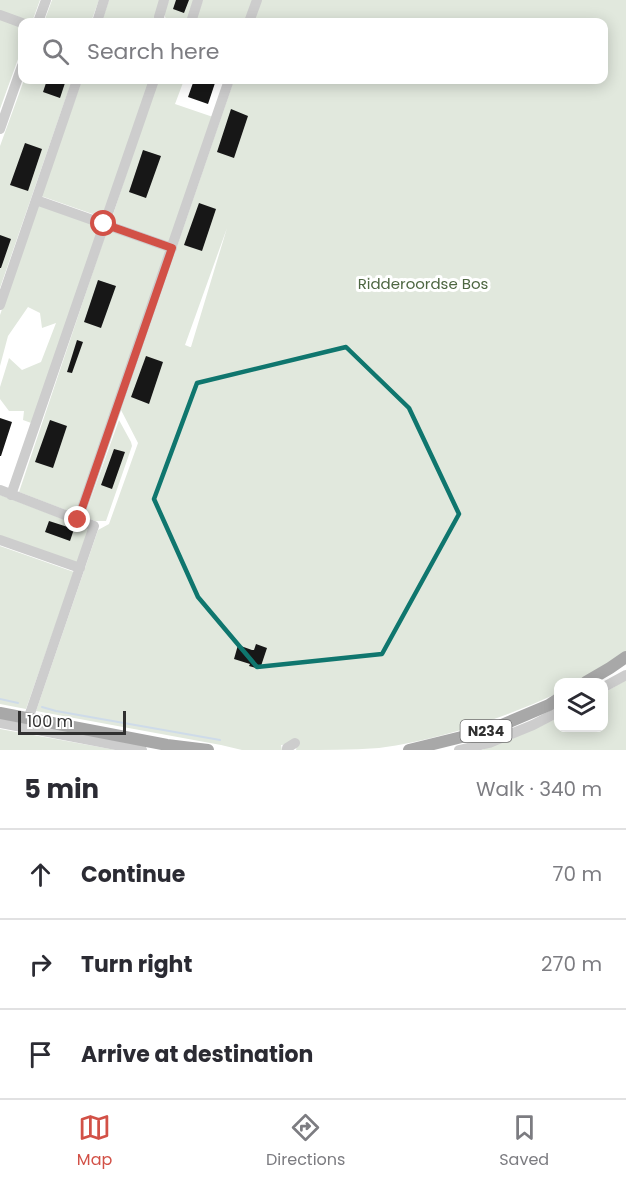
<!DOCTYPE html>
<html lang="en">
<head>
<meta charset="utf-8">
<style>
  body { margin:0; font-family:Poppins,sans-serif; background:#f2f2f3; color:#2b2b33 }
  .controls { position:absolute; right:18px; bottom:18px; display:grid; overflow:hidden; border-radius:12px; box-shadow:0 3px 15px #0003 }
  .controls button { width:54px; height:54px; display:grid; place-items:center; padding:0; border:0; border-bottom:2px solid #e1e1e2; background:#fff; color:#2b2b33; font:30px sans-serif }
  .scale { position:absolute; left:18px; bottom:15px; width:108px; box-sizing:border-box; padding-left:6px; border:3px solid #303030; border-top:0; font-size:16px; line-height:21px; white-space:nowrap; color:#303030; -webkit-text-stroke:4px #fff; paint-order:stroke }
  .stop { position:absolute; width:18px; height:18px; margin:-14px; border:4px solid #d25147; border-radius:50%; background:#fff }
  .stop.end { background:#d25147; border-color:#fff; box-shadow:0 2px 6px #0008 }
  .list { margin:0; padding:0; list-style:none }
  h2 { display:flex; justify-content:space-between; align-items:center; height:78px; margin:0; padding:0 24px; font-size:26px }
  h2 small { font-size:20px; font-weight:400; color:#7c7c81 }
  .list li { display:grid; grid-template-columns:39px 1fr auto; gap:18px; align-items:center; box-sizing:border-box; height:90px; padding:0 24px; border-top:2px solid #e1e1e2 }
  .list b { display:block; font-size:22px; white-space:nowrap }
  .list em { font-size:20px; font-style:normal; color:#7c7c81 }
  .icon { flex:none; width:33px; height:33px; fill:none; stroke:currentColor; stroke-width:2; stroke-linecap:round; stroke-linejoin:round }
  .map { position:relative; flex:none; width:626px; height:750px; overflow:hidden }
  .search { position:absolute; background:#fff; box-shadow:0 3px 15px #0003; left:18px; right:18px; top:18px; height:66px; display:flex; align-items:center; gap:15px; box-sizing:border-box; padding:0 21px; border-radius:12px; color:#7c7c81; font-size:22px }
  .sheet { height:348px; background:#fff }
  nav { display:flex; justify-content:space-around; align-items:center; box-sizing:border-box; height:84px; border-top:2px solid #e1e1e2; background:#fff; font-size:16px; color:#7c7c81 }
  nav a { display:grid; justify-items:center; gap:3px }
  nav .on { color:#d25147 }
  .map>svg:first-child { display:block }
  .green { fill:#e1e8dd; fill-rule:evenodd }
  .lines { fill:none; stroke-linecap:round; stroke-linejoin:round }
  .stream { stroke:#cedbe9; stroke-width:2 }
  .building { fill:#171717 }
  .minor { stroke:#cdcdcd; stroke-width:10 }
  .major { stroke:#a8a8a8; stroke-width:12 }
  .route { stroke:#d25147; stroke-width:8 }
  .marked { fill:none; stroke:#0f766e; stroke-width:4.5; stroke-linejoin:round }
  .labels { text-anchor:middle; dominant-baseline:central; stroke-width:6; stroke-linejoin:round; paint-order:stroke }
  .shield { fill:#fff; stroke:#6e6e6e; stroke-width:1.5 }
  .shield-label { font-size:14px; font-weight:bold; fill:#303030 }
  .park-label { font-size:15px; fill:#4e6742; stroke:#fff }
</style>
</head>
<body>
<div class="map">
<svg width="626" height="750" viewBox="0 0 626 750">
  <rect width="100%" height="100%" fill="#fff"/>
  <path class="green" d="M0 0H40L32 22H22V48L0 109Z
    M52 0H99L91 22H44Z
    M109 0H160L157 22H102Z
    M169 0H194L187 21 185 22H169C161 16 166 8 169 0Z
    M203 0H254L246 22H195Z
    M261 0H626V653L579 682H558V693C501 719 442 739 379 748 351 750 324 750 296 750L297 744 281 745 282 750H242L221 745 36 711 98 530 109 524 138 443 121 410 234 80H604V22H254ZM227 228 191 347H190L185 345Z
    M24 80H72L0 288V146Z
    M82 80H150L104 218 41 196Z
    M157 80H184L175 104 213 117 170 242 111 221Z
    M38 205 100 227 34 424 23 420 24 411H9L0 399V387L9 358 22 370 41 362 56 323 42 328 40 313 28 307 8 336 0 366V315Z
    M107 230 167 251 76 514 19 492Z
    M119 420 131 442 132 446 106 521H95L85 517V515Z
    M0 495 87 528 89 531 77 564 0 536Z
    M0 546 74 572 26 709 0 704Z
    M626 680V750H482L558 718V728H604V693Z
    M0 729 116 750H0Z"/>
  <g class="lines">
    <path class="stream" d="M0 699 18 703
      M42 707 56 711 220 740"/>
  </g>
  <path class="building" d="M176 0H189L184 13 173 9Z
    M47 80H66L60 98 43 92Z
    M194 80H216L208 104 188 97Z
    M231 109 248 116 234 158 217 152Z
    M25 143 42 149 28 191 10 185Z
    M143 150 161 156 146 198 129 192Z
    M199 203 216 209 202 251 184 245Z
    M0 235 11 239 1 268H0Z
    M98 280 116 286 101 328 84 322Z
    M77 340 83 342 72 373 67 372Z
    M146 356 163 362 149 404 131 397Z
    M0 418 12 422 1 456H0Z
    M50 420 67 426 53 468 35 462Z
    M114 449 125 452 112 489 101 485Z
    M49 521 74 529 70 541 45 532Z
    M256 644 267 648 260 669 249 666 250 664 234 659 238 645 252 650H254Z"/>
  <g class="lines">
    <path class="minor" d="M0 15 22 23
      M38 22 46 0
      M97 22 104 0
      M160 22 159 17 164 0
      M191 22 198 0
      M249 22 257 0
      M0 129 22 66
      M36 200 172 248
      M0 305 77 80
      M0 490 94 526 25 728
      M11 495 154 80
      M78 520 229 80
      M0 540 80 568
      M604 687 626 675
      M0 723 142 750
      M287 750V748L295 743
      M459 750 489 743 533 725 558 712"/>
    <path class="major" d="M586 682 610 668 626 657
      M0 713 167 745 208 750
      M409 750 490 730 549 705 558 699"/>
  </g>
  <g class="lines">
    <path class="route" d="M78 520 172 248 104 224"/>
  </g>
  <path class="marked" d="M346 347 409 408 459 514 382 654 257 667 198 597 154 499 197 383Z"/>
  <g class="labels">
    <rect class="shield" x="460.5" y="720" width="51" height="22" rx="4.5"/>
    <g class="shield-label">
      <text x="486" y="731">N234</text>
    </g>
    <g class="park-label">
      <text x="423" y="283">Ridderoordse Bos</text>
    </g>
  </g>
</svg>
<div class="controls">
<button><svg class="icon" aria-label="layers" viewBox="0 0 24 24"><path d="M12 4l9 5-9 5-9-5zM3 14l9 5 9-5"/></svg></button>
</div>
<div class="scale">100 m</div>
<div class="stop" style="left:104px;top:224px"></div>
<div class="stop end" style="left:78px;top:520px"></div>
<div class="search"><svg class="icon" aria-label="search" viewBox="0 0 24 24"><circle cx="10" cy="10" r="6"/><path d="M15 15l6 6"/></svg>Search here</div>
</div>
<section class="sheet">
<h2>5 min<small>Walk · 340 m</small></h2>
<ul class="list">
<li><svg class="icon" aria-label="ahead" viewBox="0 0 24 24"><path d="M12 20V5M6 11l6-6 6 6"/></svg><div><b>Continue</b></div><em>70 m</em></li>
<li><svg class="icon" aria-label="right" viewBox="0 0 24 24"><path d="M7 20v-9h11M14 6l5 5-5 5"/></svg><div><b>Turn right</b></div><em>270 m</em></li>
<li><svg class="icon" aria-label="arrive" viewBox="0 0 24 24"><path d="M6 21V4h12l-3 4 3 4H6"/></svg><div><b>Arrive at destination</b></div></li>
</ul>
</section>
<nav>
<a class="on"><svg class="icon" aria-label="map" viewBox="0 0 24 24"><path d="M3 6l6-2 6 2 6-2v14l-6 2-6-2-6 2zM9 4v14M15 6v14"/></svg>Map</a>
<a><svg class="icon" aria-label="directions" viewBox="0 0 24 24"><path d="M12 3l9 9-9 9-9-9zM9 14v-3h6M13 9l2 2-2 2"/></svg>Directions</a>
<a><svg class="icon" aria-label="saved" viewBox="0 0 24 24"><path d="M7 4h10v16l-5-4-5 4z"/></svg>Saved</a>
</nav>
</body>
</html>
